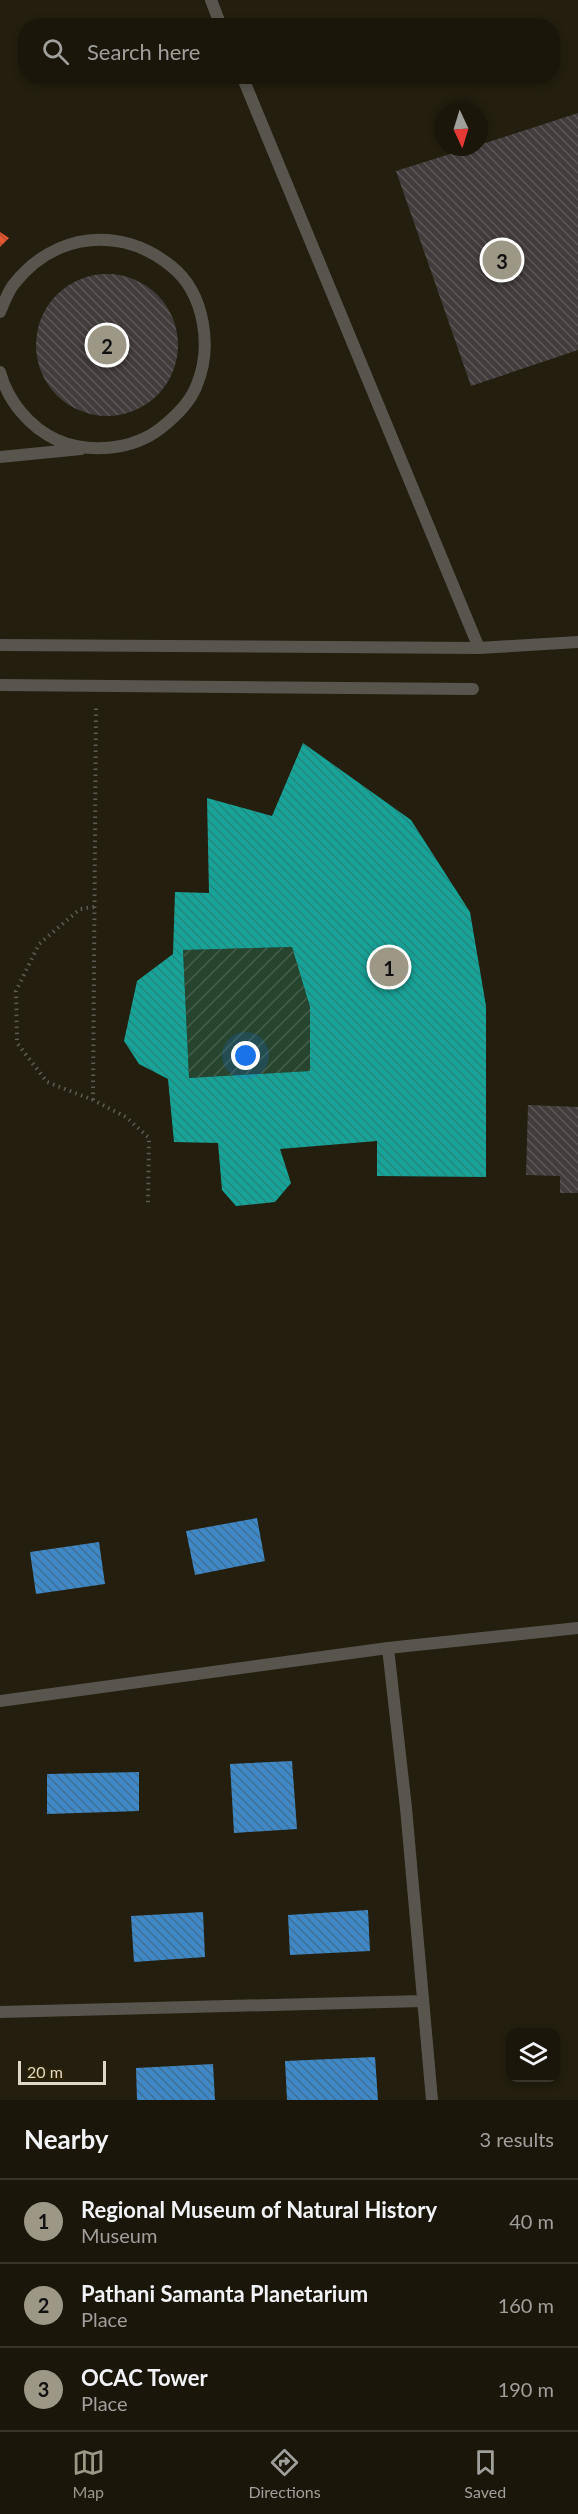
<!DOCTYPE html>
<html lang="en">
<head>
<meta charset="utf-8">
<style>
  body { margin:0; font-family:Lato,sans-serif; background:#231f13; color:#f1f3f6 }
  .controls { position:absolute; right:18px; bottom:18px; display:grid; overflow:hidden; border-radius:12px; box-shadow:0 3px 9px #0003 }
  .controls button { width:54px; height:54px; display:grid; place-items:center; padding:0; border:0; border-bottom:2px solid #38352b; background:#1a160a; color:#f1f3f6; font:30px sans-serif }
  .compass { position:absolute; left:434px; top:102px; width:54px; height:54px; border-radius:50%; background:#1a160a; box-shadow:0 3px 9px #0003; rotate:176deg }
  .scale { position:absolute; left:18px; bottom:15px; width:88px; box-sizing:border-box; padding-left:6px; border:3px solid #ded8c6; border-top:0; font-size:16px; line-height:21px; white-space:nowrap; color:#ded8c6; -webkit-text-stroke:4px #2d2303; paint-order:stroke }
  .you { position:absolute; left:246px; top:1056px; width:21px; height:21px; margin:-15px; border:4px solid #fff; border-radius:50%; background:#1a73e8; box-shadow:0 0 0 9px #1a73e833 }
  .badge { display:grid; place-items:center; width:39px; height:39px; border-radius:50%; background:#9d9785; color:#111; font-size:20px; font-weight:700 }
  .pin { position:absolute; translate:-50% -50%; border:3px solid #fff; box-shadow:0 2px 6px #0006 }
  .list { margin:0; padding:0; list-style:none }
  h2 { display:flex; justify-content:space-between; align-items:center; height:78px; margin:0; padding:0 24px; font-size:26px }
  h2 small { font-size:20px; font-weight:400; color:#9f9f9c }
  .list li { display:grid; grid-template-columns:39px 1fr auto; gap:18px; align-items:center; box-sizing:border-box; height:84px; padding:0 24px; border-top:2px solid #38352b }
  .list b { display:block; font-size:22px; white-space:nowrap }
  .list p { margin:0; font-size:20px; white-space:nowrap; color:#9f9f9c }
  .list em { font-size:20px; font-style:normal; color:#9f9f9c }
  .icon { flex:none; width:33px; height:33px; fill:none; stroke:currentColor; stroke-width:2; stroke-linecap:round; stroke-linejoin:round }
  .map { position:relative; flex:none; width:578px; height:2100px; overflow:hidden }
  .search { position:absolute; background:#1a160a; box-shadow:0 3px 9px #0003; left:18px; right:18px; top:18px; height:66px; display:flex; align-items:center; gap:15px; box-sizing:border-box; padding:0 21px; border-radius:24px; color:#9f9f9c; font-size:22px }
  .sheet { height:330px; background:#1a160a }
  nav { display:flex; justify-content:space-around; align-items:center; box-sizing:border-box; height:84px; border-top:2px solid #38352b; background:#1a160a; font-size:16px; color:#9f9f9c }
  nav a { display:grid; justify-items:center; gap:3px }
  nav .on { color:#9d9785 }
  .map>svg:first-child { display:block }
  .garden { fill:url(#garden-furrows) }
  .shops { fill:url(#shops-back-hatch) }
  .schools { fill:url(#schools-back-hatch) }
  .public { fill:url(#public-back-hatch); fill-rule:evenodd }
  .building { fill:url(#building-back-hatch) }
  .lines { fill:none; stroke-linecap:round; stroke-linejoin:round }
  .path { stroke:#5e5b54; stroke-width:4; stroke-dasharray:1.5 4.5; stroke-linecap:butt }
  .service { stroke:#57554e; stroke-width:12 }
</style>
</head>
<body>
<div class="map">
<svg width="578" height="2100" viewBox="0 0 578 2100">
  <defs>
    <pattern id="garden-furrows" width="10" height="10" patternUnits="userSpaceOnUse" patternTransform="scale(1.5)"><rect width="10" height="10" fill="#26442e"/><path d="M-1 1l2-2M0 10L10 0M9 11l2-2" fill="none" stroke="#455e4b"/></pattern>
    <pattern id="shops-back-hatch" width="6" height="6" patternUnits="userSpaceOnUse" patternTransform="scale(1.5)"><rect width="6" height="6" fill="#e4572e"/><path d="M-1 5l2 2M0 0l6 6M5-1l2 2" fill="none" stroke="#b45032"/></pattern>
    <pattern id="schools-back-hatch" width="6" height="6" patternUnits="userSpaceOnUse" patternTransform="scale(1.5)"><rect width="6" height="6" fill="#3f88c5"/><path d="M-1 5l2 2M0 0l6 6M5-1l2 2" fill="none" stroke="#406f95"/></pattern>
    <pattern id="public-back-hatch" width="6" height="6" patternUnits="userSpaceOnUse" patternTransform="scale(1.5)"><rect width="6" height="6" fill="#17a398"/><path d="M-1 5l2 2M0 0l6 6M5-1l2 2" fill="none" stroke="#24867c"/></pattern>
    <pattern id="building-back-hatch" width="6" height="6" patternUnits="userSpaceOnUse" patternTransform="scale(1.5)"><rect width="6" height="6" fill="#423c3c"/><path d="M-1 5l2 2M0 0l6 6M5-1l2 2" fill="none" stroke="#5d5757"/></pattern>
  </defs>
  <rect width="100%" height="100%" fill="#231e0d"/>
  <path class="garden" d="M292 947 310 1007V1071L189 1078 183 950Z"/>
  <path class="shops" d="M0 232 9 238 0 247Z"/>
  <path class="schools" d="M257 1518 265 1561 195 1575 186 1531Z
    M99 1542 105 1584 36 1594 30 1552Z
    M292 1761 297 1829 234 1833 230 1764Z
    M139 1772V1811L47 1814V1774Z
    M368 1910 370 1951 290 1955 288 1915Z
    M203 1912 205 1957 134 1962 131 1916Z
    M375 2057 378 2100H287L285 2061Z
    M213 2064 215 2100H137L136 2068Z"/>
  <path class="public" d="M303 743 411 820 470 912 486 1006V1177L377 1176V1141L280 1149 291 1183 275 1202 236 1206 222 1190 218 1143 174 1142 168 1079 139 1064 124 1041 137 981 173 954 175 892 209 893 207 798 272 816ZM292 947 310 1007V1071L189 1078 183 950Z"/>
  <path class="building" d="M578 113V350L471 386 396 171 472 147H479V145Z
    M36 345a71 71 0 1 1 142 0a71 71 0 1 1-142 0Z
    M528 1105 578 1107V1193H560V1176L526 1175Z"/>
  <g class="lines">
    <path class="path" d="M94 907 80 909 39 944 16 991 17 1043 47 1082 93 1100 126 1117 149 1138 148 1206
      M93 1100 96 705"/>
    <path class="service" d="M211 0 221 26
      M0 312C4 303 8 291 14 284 54 233 120 225 171 266 205 293 213 348 196 387 189 404 175 417 161 428 133 450 90 454 57 440 29 427 8 401 0 372
      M0 457 81 449
      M0 645 479 648 242 76
      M479 648 578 642
      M0 685 473 689
      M388 1648 406 1808 432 2100
      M0 1701 388 1648 578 1628
      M0 2012 423 2001"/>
  </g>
</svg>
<div class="controls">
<button><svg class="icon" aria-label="layers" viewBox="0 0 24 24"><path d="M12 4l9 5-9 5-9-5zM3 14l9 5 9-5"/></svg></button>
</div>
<svg class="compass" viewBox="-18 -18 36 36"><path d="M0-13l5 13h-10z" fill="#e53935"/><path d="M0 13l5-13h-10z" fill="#9f9f9c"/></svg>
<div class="scale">20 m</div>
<div class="you"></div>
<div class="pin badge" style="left:389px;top:967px">1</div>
<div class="pin badge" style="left:107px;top:345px">2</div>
<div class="pin badge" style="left:502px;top:260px">3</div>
<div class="search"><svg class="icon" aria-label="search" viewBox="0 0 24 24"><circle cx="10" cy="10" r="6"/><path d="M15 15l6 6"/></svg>Search here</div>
</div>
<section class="sheet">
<h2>Nearby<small>3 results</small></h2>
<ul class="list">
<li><span class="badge">1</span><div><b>Regional Museum of Natural History</b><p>Museum</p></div><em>40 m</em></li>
<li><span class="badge">2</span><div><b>Pathani Samanta Planetarium</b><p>Place</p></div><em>160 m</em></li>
<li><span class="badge">3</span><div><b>OCAC Tower</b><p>Place</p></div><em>190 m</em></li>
</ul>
</section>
<nav>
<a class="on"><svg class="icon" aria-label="map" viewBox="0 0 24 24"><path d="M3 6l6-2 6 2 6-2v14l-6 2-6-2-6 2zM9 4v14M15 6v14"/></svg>Map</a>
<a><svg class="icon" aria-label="directions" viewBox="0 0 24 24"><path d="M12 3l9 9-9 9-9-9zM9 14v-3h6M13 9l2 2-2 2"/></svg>Directions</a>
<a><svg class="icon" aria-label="saved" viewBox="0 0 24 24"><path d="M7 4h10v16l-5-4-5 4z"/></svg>Saved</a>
</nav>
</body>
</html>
